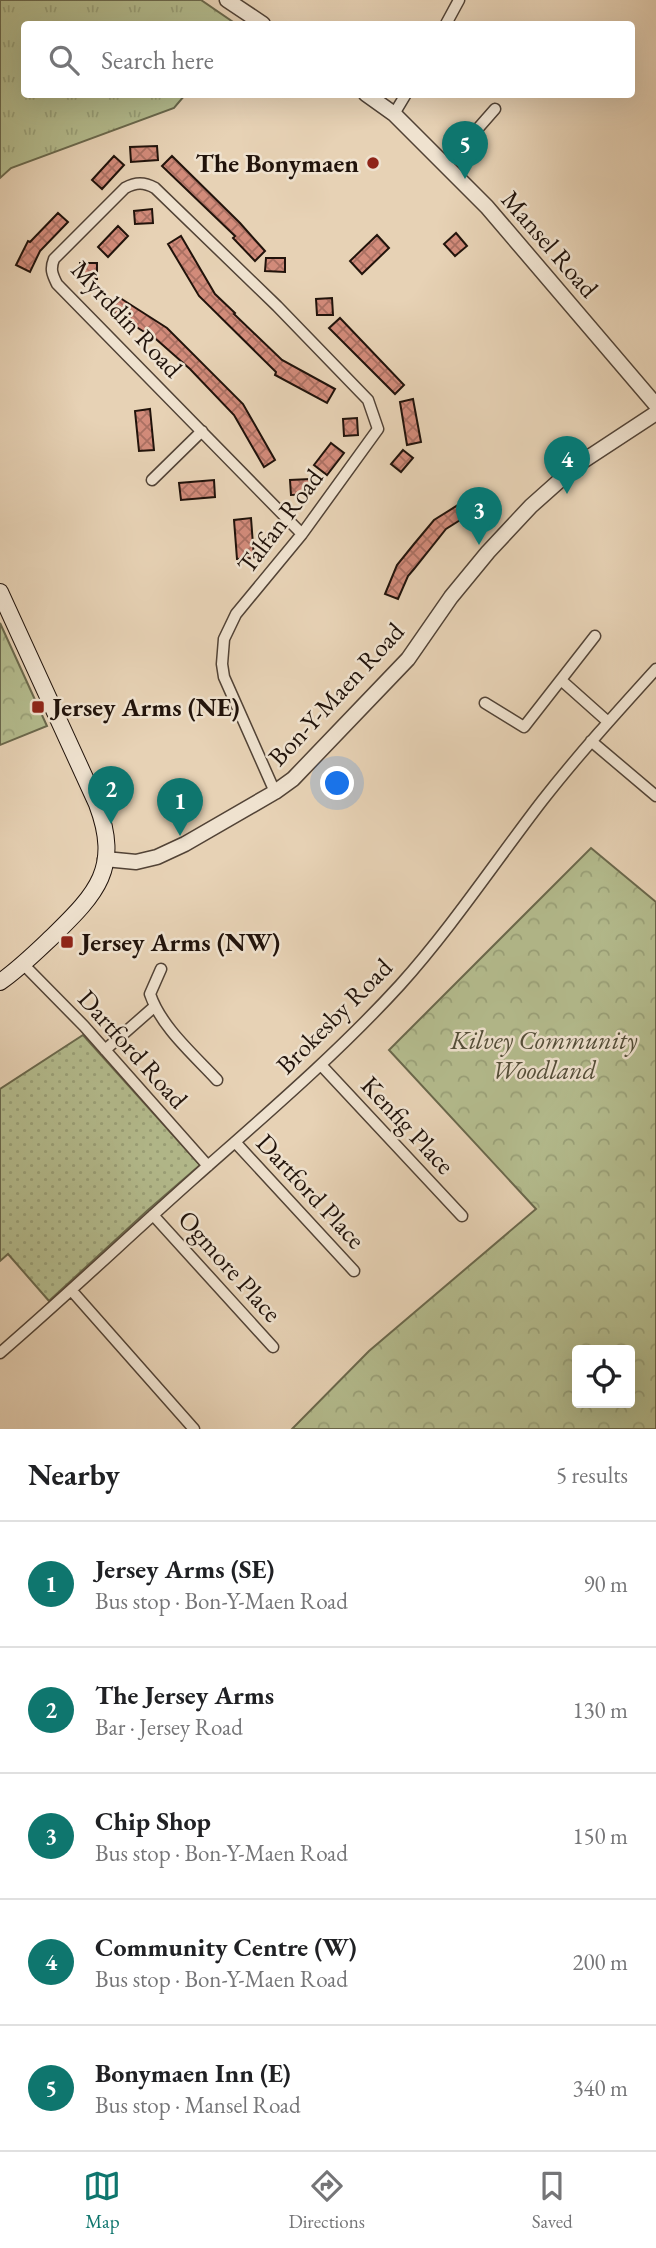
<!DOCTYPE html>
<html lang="en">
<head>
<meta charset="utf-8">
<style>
  body { margin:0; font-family:"EB Garamond",serif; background:#f6f6f6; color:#202124 }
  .controls { position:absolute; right:21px; bottom:21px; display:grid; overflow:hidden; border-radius:7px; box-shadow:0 7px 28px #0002 }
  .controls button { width:63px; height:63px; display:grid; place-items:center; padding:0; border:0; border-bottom:2px solid #e0e0e0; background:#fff; color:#202124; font:35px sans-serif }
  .you { position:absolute; left:338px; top:784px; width:24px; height:24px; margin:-18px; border:5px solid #fff; border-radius:50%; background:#1a73e8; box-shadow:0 0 0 10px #1a73e833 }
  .badge { display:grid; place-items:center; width:46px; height:46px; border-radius:50%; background:#0f766e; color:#fff; font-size:23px; font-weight:700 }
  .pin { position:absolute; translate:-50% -58px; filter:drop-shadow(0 2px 4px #0008) }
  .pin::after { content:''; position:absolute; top:37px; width:24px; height:21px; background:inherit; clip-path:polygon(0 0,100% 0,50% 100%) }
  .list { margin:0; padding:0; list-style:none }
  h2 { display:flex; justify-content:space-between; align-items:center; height:91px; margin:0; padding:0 28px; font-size:30px }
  h2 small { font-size:23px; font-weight:400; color:#757577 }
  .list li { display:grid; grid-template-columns:46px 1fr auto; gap:21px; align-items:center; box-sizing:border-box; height:126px; padding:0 28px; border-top:2px solid #e0e0e0 }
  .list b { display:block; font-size:26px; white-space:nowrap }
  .list p { margin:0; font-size:23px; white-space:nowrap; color:#757577 }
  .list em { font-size:23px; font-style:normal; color:#757577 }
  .icon { flex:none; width:38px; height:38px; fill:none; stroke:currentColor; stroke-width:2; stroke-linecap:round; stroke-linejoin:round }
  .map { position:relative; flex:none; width:656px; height:1429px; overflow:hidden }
  .search { position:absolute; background:#fff; box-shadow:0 7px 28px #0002; left:21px; right:21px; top:21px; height:77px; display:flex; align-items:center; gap:18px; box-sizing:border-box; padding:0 24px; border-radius:7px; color:#757577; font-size:26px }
  .sheet { height:721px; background:#fff }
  nav { display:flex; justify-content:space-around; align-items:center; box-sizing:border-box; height:98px; border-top:2px solid #e0e0e0; background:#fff; font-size:19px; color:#757577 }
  nav a { display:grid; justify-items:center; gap:4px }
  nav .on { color:#0f766e }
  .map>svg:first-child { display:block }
  .grass { fill:url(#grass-tufts); stroke:#6a684c; stroke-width:2 }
  .forest { fill:url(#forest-crowns); stroke:#6a684c; stroke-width:2; fill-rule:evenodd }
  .park { fill:url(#park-dots); stroke:#6a684c; stroke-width:2 }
  .building { fill:url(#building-cross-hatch); stroke:#21130b; stroke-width:2 }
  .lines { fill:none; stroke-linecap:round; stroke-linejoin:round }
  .minor-casing { stroke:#524336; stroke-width:13 }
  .tertiary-casing { stroke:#524336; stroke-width:17 }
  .secondary-casing { stroke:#21130b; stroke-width:18 }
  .minor { stroke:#efe2cf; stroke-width:10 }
  .tertiary { stroke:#efe2cf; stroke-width:14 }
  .secondary { stroke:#efe2cf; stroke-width:16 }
  .poi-dot { fill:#8f2418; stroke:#efe2cf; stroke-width:2.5 }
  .labels { text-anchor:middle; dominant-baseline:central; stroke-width:5; stroke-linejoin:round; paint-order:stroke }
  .poi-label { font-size:26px; font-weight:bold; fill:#21130b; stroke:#efe2cf; text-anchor:start }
  .street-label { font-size:26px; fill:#21130b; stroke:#efe2cf }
  .park-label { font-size:26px; font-style:italic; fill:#544e39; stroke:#efe2cf }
</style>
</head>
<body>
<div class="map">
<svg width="656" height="1429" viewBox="0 0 656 1429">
  <defs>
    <pattern id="grass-tufts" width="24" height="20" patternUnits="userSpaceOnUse" patternTransform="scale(1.75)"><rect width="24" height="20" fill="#b4bc8e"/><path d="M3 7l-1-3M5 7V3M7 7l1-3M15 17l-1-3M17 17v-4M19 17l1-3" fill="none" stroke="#9aa179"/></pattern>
    <pattern id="forest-crowns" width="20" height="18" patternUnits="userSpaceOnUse" patternTransform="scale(1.75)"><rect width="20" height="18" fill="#b4bc8e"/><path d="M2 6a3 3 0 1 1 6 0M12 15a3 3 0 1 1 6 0" fill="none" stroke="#9aa179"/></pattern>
    <pattern id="park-dots" width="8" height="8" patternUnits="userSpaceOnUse" patternTransform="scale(1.75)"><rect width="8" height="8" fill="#b4bc8e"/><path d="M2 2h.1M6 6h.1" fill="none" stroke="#9aa179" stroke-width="1.8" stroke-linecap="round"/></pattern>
    <pattern id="building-cross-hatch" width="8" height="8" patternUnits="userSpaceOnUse" patternTransform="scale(1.75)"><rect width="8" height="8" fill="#d28b7a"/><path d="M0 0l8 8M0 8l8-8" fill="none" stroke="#aa7062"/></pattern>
  </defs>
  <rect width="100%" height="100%" fill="#e7d2b5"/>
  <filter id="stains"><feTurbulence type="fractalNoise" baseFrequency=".00286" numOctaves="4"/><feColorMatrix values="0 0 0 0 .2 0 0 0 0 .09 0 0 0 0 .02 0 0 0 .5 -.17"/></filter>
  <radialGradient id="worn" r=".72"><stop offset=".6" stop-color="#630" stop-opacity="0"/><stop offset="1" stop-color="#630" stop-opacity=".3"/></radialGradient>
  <path class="grass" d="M0 0H201L236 24H24V94L185 95 174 108 11 168 0 178Z"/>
  <path class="forest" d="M0 623 47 726 0 745Z
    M591 848 656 902V1429H292L369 1351 536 1209 389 1050ZM577 1350H630V1403H577Z"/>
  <path class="park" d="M83 1035 200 1165 148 1210 49 1301 8 1254 0 1261V1089Z"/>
  <path class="building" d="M157 146 158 160 131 162 130 147Z
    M114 156 124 165 102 189 92 180Z
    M172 156 240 223 265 251 255 261 233 238 235 236 162 166Z
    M152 209 153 223 135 224 134 211Z
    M58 213 68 222 40 251 30 272 16 265 28 241 30 242Z
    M118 226 128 236 108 257 98 247Z
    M456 233 467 246 455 256 444 244Z
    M377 235 389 248 362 274 350 261Z
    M181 236 215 294 235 313 234 314 282 360 335 389 327 403 275 375 276 372 199 296 168 244Z
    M266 258H285V272L265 271Z
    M80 263H97V279H80Z
    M117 296 167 328 243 404 275 460 264 467 234 415 190 369 157 340 108 309Z
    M332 298 333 315H317L316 299Z
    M340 318 404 385 395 394 329 328Z
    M413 399 421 442 407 445 400 402Z
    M150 409 154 450 139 451 135 411Z
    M357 418 358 435 344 436 343 419Z
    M331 443 344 453 327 475 314 465Z
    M403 450 413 458 401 472 391 464Z
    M310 479 311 494 291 495 290 480Z
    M214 480 215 497 181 500 179 483Z
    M458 505 465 517 446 529 414 569 408 576 398 599 385 594 397 565 414 544 434 520Z
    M251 518 254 558 237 559 234 520Z"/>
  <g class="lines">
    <g class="minor-casing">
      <path id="minor" d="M446 24 459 0
        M394 114 406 94
        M445 166 495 109
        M152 480 202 431
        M561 680 607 721
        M485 703 524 727 595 636
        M591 741 656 796
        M275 792 224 677 222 664 224 639 236 614 302 534 378 429 368 400 277 306 155 188C144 182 136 182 125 188L54 259C50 269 52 274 57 284L302 534
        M23 964 84 1026 208 1166
        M161 969 150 994C161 1027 194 1055 217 1080
        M105 1050 154 1007
        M321 1065 462 1216
        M235 1142 354 1271
        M153 1215 273 1347
        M72 1291 194 1429
        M0 1353C65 1297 128 1237 192 1180 263 1117 336 1055 400 985 452 927 495 862 542 801 578 755 617 712 656 669"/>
    </g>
    <g class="tertiary-casing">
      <path id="tertiary" d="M227 0 263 24
        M366 94 394 114 487 207 656 405
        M105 859 136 862 157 857 185 844 275 792 293 779 408 659 451 597 488 552 531 506 577 465 656 413"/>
    </g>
    <g class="secondary-casing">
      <path id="secondary" d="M0 592 97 804C121 868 97 893 53 936 36 952 19 969 0 982"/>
    </g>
    <use href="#minor" class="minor"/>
    <use href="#tertiary" class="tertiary"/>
    <use href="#secondary" class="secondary"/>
  </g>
  <g class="poi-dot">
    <circle cx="373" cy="163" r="7"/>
    <rect x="31" y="700" width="14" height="14" rx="3.5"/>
    <rect x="60" y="935" width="14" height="14" rx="3.5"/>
  </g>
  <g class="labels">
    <g class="poi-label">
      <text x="359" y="163" text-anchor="end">The Bonymaen</text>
      <text x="52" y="707">Jersey Arms (NE)</text>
      <text x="81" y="942">Jersey Arms (NW)</text>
    </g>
    <g class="street-label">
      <text transform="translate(550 244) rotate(49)">Mansel Road</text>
      <text transform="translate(127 319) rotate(47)">Myrddin Road</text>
      <text transform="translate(280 521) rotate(-53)">Talfan Road</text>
      <text transform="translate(336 694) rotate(-47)">Bon-Y-Maen Road</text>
      <text transform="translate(334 1016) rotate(-45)">Brokesby Road</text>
      <text transform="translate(133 1049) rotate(48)">Dartford Road</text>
      <text transform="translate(408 1125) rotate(47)">Kenfig Place</text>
      <text transform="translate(311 1191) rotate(47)">Dartford Place</text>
      <text transform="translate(230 1266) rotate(48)">Ogmore Place</text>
    </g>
    <g class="park-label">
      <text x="544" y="1040">Kilvey Community<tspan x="544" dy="30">Woodland</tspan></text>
    </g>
  </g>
  <rect width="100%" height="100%" filter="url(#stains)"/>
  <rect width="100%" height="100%" fill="url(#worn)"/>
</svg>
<div class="controls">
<button><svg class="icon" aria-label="locate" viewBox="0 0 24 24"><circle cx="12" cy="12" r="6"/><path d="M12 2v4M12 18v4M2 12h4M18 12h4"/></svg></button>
</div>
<div class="you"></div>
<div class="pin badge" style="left:180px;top:836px">1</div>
<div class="pin badge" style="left:111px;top:824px">2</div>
<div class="pin badge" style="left:479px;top:545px">3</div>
<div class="pin badge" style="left:567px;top:494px">4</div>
<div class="pin badge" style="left:465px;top:179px">5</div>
<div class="search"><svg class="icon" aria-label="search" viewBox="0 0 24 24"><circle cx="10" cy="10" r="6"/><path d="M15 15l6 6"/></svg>Search here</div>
</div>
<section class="sheet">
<h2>Nearby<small>5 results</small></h2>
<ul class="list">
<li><span class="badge">1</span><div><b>Jersey Arms (SE)</b><p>Bus stop · Bon-Y-Maen Road</p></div><em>90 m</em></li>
<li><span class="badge">2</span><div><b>The Jersey Arms</b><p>Bar · Jersey Road</p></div><em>130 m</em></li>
<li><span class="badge">3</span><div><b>Chip Shop</b><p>Bus stop · Bon-Y-Maen Road</p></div><em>150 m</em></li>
<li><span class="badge">4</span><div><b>Community Centre (W)</b><p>Bus stop · Bon-Y-Maen Road</p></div><em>200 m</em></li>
<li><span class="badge">5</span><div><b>Bonymaen Inn (E)</b><p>Bus stop · Mansel Road</p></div><em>340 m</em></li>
</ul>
</section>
<nav>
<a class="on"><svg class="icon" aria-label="map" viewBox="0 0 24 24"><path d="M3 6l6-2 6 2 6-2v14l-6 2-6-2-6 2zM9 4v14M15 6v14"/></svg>Map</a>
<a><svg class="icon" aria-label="directions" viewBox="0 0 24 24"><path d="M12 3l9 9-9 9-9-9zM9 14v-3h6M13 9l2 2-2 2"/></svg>Directions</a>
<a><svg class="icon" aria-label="saved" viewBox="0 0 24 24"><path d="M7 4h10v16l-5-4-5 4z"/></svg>Saved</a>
</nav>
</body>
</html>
